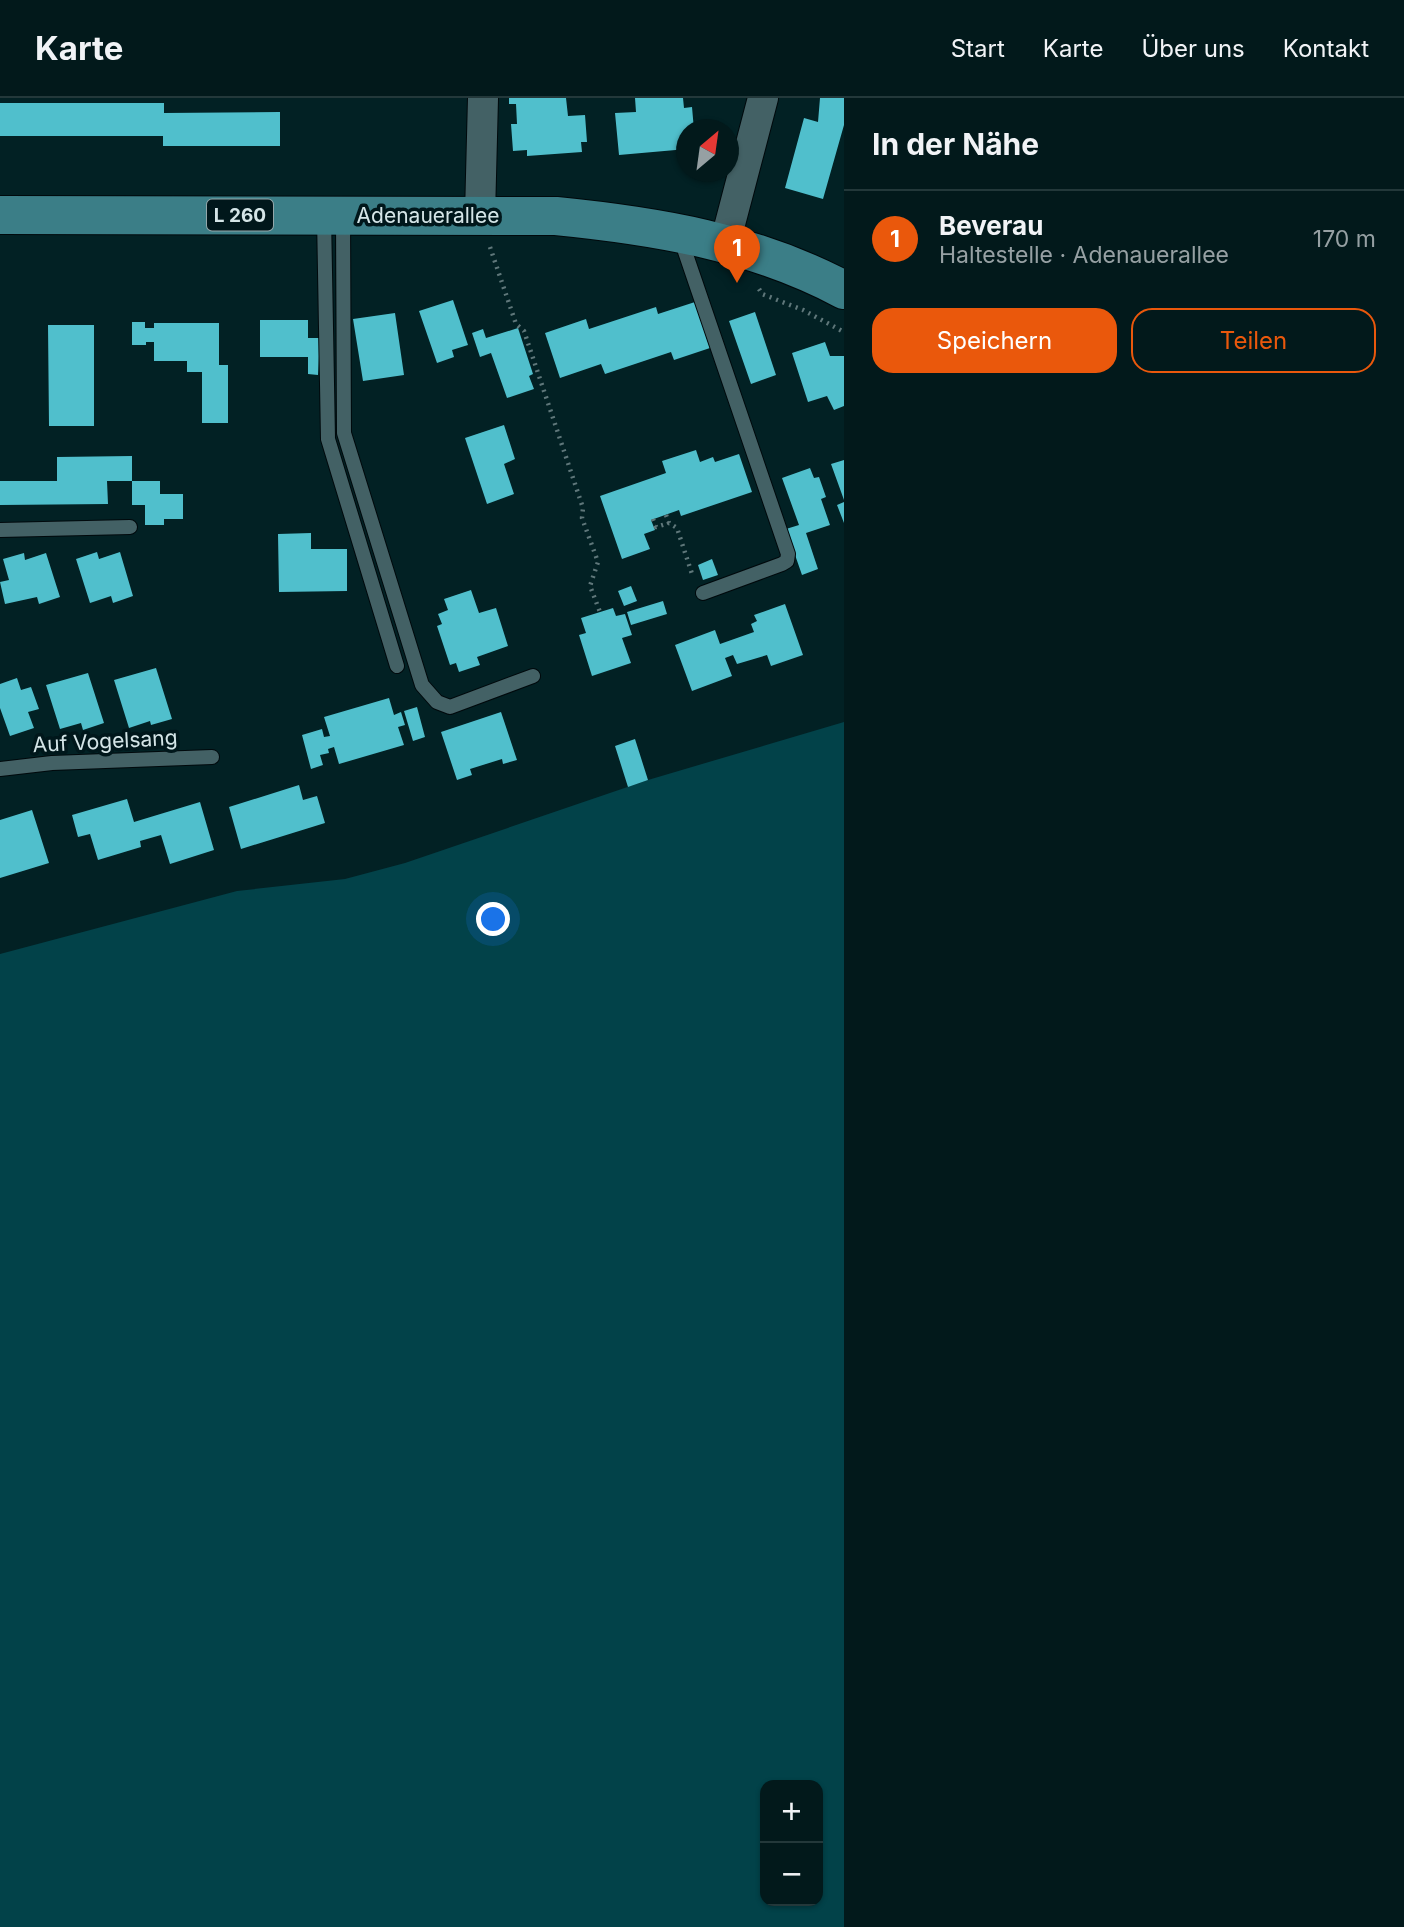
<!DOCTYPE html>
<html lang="de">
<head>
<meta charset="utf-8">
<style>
  body { margin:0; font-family:Inter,sans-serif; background:#102628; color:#f1f3f6 }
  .controls { position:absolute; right:21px; bottom:21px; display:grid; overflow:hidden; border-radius:14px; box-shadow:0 2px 5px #0004 }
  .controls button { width:63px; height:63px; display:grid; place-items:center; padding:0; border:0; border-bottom:2px solid #23383a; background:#02191b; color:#f1f3f6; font:35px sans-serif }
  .compass { position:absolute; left:676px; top:21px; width:63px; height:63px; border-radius:50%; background:#02191b; box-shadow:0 2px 5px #0004; rotate:29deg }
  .you { position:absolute; left:494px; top:822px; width:24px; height:24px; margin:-18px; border:5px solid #fff; border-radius:50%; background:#1a73e8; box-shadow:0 0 0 10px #1a73e833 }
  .badge { display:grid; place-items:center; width:46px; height:46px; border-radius:50%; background:#ea580c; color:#fff; font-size:23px; font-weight:700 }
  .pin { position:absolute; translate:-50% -58px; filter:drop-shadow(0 2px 4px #0008) }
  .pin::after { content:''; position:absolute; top:37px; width:24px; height:21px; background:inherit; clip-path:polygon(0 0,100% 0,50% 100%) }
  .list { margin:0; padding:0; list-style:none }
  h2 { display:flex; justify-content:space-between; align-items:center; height:91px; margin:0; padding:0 28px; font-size:30px }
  h2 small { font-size:23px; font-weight:400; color:#96a0a3 }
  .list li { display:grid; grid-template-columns:46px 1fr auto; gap:21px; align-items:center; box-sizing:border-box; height:98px; padding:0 28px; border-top:2px solid #23383a }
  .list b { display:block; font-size:26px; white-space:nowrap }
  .list p { margin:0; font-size:23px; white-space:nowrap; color:#96a0a3 }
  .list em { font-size:23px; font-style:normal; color:#96a0a3 }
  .actions { display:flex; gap:14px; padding:21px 28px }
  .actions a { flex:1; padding:16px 0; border:2px solid #ea580c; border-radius:21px; text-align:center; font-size:24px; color:#ea580c }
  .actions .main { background:#ea580c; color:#fff }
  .map { position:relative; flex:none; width:844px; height:1829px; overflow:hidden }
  header { display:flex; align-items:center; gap:42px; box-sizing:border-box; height:98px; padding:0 35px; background:#02191b; border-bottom:2px solid #23383a }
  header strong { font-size:33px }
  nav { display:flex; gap:38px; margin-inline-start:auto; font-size:24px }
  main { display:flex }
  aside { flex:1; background:#02191b }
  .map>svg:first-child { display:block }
  .green { fill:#024249; fill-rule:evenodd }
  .building { fill:#50bfcc }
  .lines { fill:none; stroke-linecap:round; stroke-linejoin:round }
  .service-casing { stroke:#00090c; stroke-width:16 }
  .minor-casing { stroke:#00090c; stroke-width:32 }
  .primary-casing { stroke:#00090c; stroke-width:40 }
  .path { stroke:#5f777a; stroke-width:4.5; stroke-dasharray:2 5; stroke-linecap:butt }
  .service { stroke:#436165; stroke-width:14 }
  .minor { stroke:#436165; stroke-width:30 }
  .primary { stroke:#3b7e87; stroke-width:38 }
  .labels { text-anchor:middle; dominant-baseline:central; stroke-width:7; stroke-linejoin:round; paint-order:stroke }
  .shield { fill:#00171b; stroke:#94a7aa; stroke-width:2 }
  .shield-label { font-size:19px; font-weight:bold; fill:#d4e5e7 }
  .street-label { font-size:21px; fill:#d4e5e7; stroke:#00171b }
</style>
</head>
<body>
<header>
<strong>Karte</strong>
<nav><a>Start</a><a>Karte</a><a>Über uns</a><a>Kontakt</a></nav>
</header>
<main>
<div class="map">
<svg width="844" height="1829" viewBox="0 0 844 1829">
  <rect width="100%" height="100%" fill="#022124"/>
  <path class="green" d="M844 624V1829H0V856L237 793 345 781 405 765 648 682ZM765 1687H818V1803H765Z"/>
  <path class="building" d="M509 0H566L568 18 585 17 587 44H581L582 54 527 58V52L513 53 511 26H517L516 6H509Z
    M635 0H683L684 10 692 9 694 32H687V51L619 57 615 15 636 14Z
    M820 0H844V27L823 101 785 90 804 20 818 24Z
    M0 5H164V15L280 14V48H163V38H0Z
    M453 202 468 247 452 252 454 259 437 265 419 213Z
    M695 204 710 250 674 262 671 254 605 276 601 266 560 280 545 235 586 221 589 231 656 209 658 216Z
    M755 214 776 277 751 286 729 223Z
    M395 215 404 277 363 283 353 221Z
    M260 222H308V240H320L318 277 308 276V259H260Z
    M132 224H145V230H154V225H219V267H228V325H202V274H187V263H154V244H146V247H132Z
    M48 227H94V328H49Z
    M518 230 533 276 529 278 534 291 507 300 491 255 480 259 472 235 483 231 486 240Z
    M825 244 830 258H844V308L834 312 827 298 808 304 792 255Z
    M504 327 515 361 504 366 514 396 487 406 465 340Z
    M696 352 700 364 713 359 715 364 739 356 752 394 681 418 679 412 651 422 655 432 644 436 650 451 622 461 600 398 666 375 662 363Z
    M132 358V383H107L108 406 0 407V383H57V359Z
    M844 362V402L831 366Z
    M810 370 814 380 819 379 826 399 821 401 830 427 806 435 818 471 802 477 786 431 799 427 782 380Z
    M132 383H160V396H183V421H164V427H145V407H132Z
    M844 404V425L837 407Z
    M311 435V451H347V493L279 494 278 436Z
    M97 454 99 461 120 454 133 498 113 505 111 498 90 505 76 461Z
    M24 455 25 462 46 455 60 499 39 506 37 499 5 506 0 484 9 482 3 461Z
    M712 461 718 477 703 482 698 467Z
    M631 488 637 503 624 508 618 493Z
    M471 492 479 515 496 510 508 548 477 559 480 567 459 574 456 565 450 567 437 528 442 526 438 516 448 512 444 501Z
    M663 503 667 516 631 527 627 514Z
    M785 506 803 557 771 568 767 557 737 566 733 557 725 560 732 578 692 593 675 547 715 532 720 546 754 534 751 526 757 523 754 517Z
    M613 510 616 518 625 516 632 537 622 540 631 565 592 578 579 537 586 535 581 520Z
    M156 570 172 621 151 627 150 623 129 630 114 582Z
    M88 575 104 625 83 632 81 625 60 631 46 587Z
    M17 580 21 592 31 589 39 611 28 614 34 630 10 638 0 610V586Z
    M389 600 394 617 401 614 405 627 398 629 404 647 339 666 334 649 328 651 329 655 320 657 323 667 311 671 302 637 322 631 324 639 330 638 324 619Z
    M417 609 425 639 413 643 404 613Z
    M501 614 517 662 503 666 502 661 470 671 472 677 457 682 441 634Z
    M635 641 648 682 628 689 615 648Z
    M299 687 303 702 317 698 325 725 241 751 229 709Z
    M127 701 134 724 200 704 214 752 170 766 161 737 140 743 141 749 98 762 90 736 78 739 72 717Z
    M32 712 49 765 0 780V722Z"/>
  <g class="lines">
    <g class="service-casing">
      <path id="service" d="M324 118 328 341 397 568
        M343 118 344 335 422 587 437 604 450 609 533 578
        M680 139 788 456 787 463 782 466 703 495
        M0 432 130 429
        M0 671 52 665 212 659"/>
    </g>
    <g class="minor-casing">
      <path id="minor" d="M480 117 483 0
        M725 145 763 0"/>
    </g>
    <g class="primary-casing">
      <path id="primary" d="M0 117 556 118C657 128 754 144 844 192"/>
    </g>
    <path class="path" d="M490 149 516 226 524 233 583 410 582 420 598 464 590 488 600 514
      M759 191 762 196 803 212 844 234
      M666 417 669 425 677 430 693 479
      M653 421 656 429 669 425"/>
    <use href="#service" class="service"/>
    <use href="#minor" class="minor"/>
    <use href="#primary" class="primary"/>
  </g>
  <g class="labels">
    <rect class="shield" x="207" y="101.5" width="66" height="31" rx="5"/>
    <g class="shield-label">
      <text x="240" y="117">L 260</text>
    </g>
    <g class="street-label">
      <text x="428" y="117">Adenauerallee</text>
      <text transform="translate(105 643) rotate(-3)">Auf Vogelsang</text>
    </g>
  </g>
</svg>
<div class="controls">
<button>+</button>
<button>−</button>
</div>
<svg class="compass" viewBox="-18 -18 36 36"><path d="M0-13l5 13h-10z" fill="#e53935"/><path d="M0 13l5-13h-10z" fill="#96a0a3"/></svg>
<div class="you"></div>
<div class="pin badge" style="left:737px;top:185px">1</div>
</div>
<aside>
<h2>In der Nähe<small></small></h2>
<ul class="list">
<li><span class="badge">1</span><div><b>Beverau</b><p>Haltestelle · Adenauerallee</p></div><em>170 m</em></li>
</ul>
<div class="actions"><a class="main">Speichern</a><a>Teilen</a></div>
</aside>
</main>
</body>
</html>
